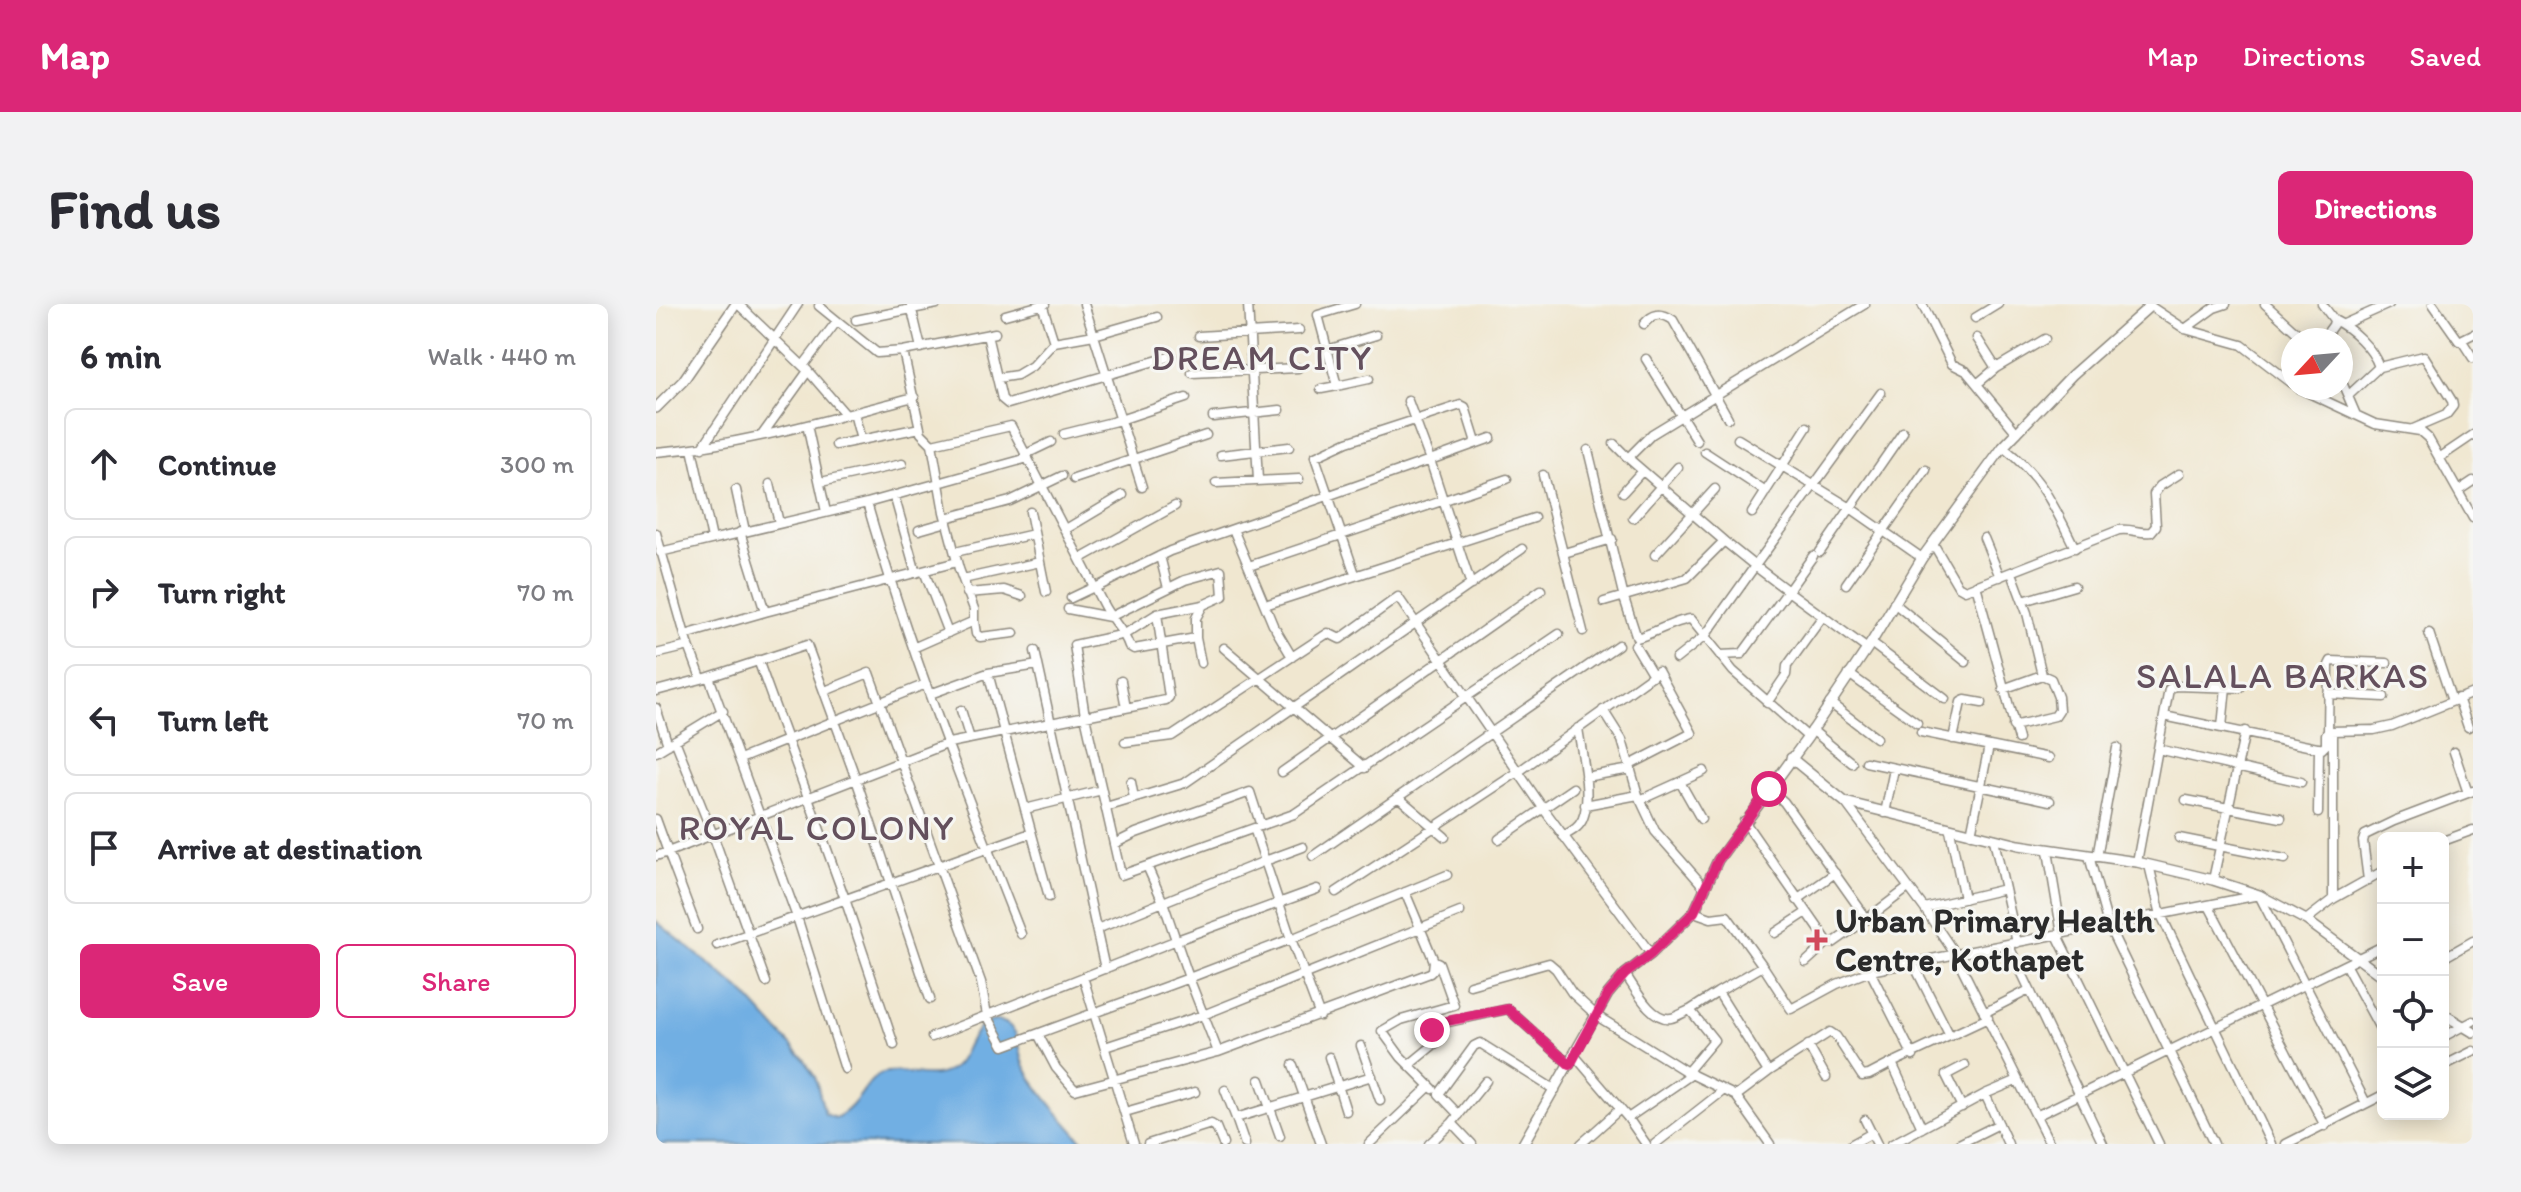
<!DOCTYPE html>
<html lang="en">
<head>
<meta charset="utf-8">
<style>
  body { margin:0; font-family:Itim,sans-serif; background:#f2f2f3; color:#2b2b33 }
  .controls { position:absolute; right:24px; bottom:24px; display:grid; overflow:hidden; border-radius:12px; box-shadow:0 4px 20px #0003 }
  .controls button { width:72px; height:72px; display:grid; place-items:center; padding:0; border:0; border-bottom:2px solid #e1e1e2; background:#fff; color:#2b2b33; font:40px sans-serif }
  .compass { position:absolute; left:1625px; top:24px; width:72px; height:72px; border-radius:50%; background:#fff; box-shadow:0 4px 20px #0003; rotate:244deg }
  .stop { position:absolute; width:24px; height:24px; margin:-18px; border:6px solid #db2777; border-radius:50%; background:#fff }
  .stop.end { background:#db2777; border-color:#fff; box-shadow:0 2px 8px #0008 }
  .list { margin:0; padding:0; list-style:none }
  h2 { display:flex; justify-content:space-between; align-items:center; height:104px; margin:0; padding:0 32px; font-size:34px }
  h2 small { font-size:26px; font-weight:400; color:#7c7c81 }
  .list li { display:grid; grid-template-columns:52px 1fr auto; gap:24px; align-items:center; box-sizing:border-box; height:112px; margin:0 16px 16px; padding:0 16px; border:2px solid #e1e1e2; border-radius:12px }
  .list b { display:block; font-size:30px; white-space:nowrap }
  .list em { font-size:26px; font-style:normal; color:#7c7c81 }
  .actions { display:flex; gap:16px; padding:24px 32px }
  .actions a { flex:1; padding:18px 0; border:2px solid #db2777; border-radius:12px; text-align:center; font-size:28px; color:#db2777 }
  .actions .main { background:#db2777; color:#fff }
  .icon { flex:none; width:44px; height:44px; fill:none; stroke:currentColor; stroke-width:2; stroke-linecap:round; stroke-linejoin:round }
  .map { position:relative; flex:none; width:1817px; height:840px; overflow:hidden; border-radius:12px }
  header { display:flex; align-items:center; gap:48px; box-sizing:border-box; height:112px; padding:0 40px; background:#db2777; color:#fff }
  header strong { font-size:38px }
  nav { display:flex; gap:44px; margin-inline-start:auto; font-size:28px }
  .intro { display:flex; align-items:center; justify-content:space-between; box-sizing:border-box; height:192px; padding:0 48px }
  h1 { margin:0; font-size:56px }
  .button { padding:20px 36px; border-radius:12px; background:#db2777; color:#fff; font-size:28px; font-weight:700 }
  main { display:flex; gap:48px; padding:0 48px }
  aside { flex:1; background:#fff; border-radius:12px; box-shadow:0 4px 20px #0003 }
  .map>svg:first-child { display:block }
  .water { fill:#71afe3; stroke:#4e6d87; stroke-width:2 }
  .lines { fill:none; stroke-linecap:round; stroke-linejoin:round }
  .minor-casing { stroke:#8e897e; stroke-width:11 }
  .tertiary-casing { stroke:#8e897e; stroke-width:12 }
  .minor { stroke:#fff; stroke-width:8 }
  .tertiary { stroke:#fff; stroke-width:9 }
  .route { stroke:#db2777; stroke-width:10 }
  .poi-dot { fill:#d1495b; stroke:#f6f6f2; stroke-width:3 }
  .labels { text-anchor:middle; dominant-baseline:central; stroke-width:6; stroke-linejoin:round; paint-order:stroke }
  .poi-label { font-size:34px; font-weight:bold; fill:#2b2b2b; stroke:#f6f6f2; text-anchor:start }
  .neighbourhood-label { font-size:36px; letter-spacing:2px; fill:#64505d; stroke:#f6f6f2 }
</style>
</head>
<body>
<header>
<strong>Map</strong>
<nav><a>Map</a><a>Directions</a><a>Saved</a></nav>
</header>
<div class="intro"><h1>Find us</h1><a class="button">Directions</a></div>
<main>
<aside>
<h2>6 min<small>Walk · 440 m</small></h2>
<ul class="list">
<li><svg class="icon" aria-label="ahead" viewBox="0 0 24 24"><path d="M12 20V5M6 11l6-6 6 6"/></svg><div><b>Continue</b></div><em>300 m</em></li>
<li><svg class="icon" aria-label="right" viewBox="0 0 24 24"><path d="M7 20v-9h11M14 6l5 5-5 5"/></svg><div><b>Turn right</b></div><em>70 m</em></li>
<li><svg class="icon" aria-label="left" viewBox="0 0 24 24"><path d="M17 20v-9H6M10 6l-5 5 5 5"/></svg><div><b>Turn left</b></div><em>70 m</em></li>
<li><svg class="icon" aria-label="arrive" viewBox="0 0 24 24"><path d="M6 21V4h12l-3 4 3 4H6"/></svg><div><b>Arrive at destination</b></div></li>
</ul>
<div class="actions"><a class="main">Save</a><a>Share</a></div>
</aside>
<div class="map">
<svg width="1817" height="840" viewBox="0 0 1817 840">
  <rect width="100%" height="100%" fill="#f6f6f2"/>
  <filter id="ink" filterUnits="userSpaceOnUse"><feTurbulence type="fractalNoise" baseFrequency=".0125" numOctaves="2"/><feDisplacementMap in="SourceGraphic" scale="16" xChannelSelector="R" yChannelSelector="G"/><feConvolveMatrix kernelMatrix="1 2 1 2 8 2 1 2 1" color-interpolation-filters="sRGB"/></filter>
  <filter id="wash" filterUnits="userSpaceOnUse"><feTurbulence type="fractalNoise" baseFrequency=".006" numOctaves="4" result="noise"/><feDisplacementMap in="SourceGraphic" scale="32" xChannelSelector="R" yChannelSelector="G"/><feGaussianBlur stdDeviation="1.8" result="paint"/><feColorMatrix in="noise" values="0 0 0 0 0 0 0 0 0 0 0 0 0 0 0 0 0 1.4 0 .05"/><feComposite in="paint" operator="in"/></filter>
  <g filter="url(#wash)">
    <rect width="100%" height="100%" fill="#f0e7d0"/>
    <path class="water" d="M0 617 86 687 146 753 159 773 169 810 179 814C204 803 209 774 227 769 247 763 271 779 294 766 311 757 310 729 331 719 341 714 352 718 358 727 365 737 363 752 369 762 383 791 409 816 429 840H0Z"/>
  </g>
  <g filter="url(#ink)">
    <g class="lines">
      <g class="minor-casing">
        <path id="minor" d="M82 0 152 67 190 111
          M386 0 398 38
          M428 0 486 183
          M592 0 602 176
          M699 0 662 11 681 82 713 75
          M1266 0 1296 60 1310 67 1361 129
          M1609 0 1649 36
          M1777 0 1803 37 1817 30
          M163 2 221 49 247 47 339 29
          M255 2 265 44
          M1494 2 1529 25 1586 41 1637 80
          M349 11 389 0
          M1319 14 1342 0
          M200 16 281 0
          M1678 16C1695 24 1717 44 1723 63L1693 91
          M988 20C997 9 1005 8 1017 16L1072 114
          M1688 20 1733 0
          M1529 25 1558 4 1570 0
          M331 31 346 95 352 100 516 52
          M543 32 643 26
          M1321 34 1340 64 1389 35
          M1666 36 1677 21 1678 16 1666 0
          M1806 37 1817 54
          M671 46 720 31
          M247 47 265 129 276 140 288 208 303 265 318 305V317
          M990 55 1041 137
          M147 62 181 17
          M1723 63 1768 52 1796 97 1797 102 1790 111 1757 125
          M536 69 642 64
          M341 74 361 71 376 62 398 38 438 31 501 13
          M1685 76 1700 111
          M1321 80 1340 64
          M1642 84 1719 120 1764 127 1772 134 1817 214
          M665 85 681 82
          M752 97 774 156 835 134
          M198 109 205 136
          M557 113 624 106
          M151 121 170 208
          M408 130 464 116 530 94
          M106 131 152 67
          M1082 135 1193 203 1266 254
          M276 140 355 122C386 182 417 241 447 300 455 316 468 326 473 342L478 345 540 334V314L547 301 501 310 469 330 418 341 429 412 465 571 491 562 507 598 441 625
          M818 140 819 135 809 103 805 101 691 138 659 153 699 270 702 271 878 214
          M958 140 972 154
          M180 141 264 124
          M1347 143C1387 175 1397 200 1419 244
          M46 144 142 0
          M36 145 56 235
          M932 146 968 294 981 334C998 329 1020 316 1035 315L1077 367 1152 433
          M0 148C88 141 173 115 258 93
          M1049 148 1110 188
          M370 150 395 138
          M565 151 633 143
          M1783 154 1817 131
          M887 171 927 327
          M418 175 550 131
          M165 178 246 160
          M560 179 643 175
          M114 180 123 219
          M80 186 89 227
          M1802 187 1817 177
          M967 188 986 167
          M238 191 260 269
          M211 199C253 345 309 488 365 630
          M374 208 390 288
          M1096 209 1151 123
          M290 214 354 197 406 172
          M977 214 1022 163
          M410 225 467 191
          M577 225 617 321
          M263 226 291 218
          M84 228 109 308 301 258
          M0 229 29 331
          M1328 234 1344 273
          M1068 237 972 154 996 130 1209 0
          M1278 241 1302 282 1309 286 1463 226C1476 224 1484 230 1495 228L1500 222 1498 190 1504 182 1523 170
          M4 248 211 199 372 154
          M299 248 378 230
          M1164 248 1247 128
          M908 249 956 235
          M999 251 1059 185
          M504 252 512 284
          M424 255 519 202
          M593 262 851 175
          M268 267 292 329
          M1356 269 1371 309 1386 371
          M307 275 384 258
          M1190 280 1270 166
          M1320 281 1362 435
          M439 284 514 247 774 156 815 281
          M311 289 348 286 366 292
          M415 294 438 283
          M1367 297 1418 282
          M948 298 1031 274 1068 237 1099 262 1225 89
          M1238 299 1310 358
          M609 301 702 271
          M412 305 454 313 529 276 565 266 567 292 547 301
          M620 326 636 353
          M1773 329 1796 397
          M540 334 545 359
          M1215 339 1289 395
          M33 342 45 374
          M257 344 318 317 320 330 324 333 358 329
          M568 344 709 464
          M379 347 449 665
          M0 350 33 342 29 331 109 308
          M1064 351 1086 350 1132 287 1210 344
          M1020 355 1049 332 1099 262 1132 287 1157 252
          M102 356 189 595 238 741
          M332 369 393 593
          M1193 370 1261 419
          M53 373 141 613 189 765
          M465 377 470 404
          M1347 385 1386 371 1395 375 1402 393 1403 406 1399 412 1357 422
          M0 387 53 373 151 341 200 475 274 695
          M169 387 213 369 325 678 331 711 348 742 533 674 507 598 609 557 635 635 791 571
          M274 390 332 369 382 361
          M1672 390 1728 393
          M1802 394 1812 423
          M1111 399 1130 371 1131 362 1167 312
          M1174 399 1220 434
          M0 404 12 441
          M305 406 314 435
          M947 406 966 436 982 491 999 527 1049 584
          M1508 412 1666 445 1670 441V430L1675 427 1718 426 1736 422 1817 389
          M1566 423 1570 383
          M1156 426 1196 459
          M1265 428 1393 454
          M1672 428 1673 361 1675 357 1731 359
          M1297 435 1305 398 1309 396 1326 399
          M19 436 57 531 110 678
          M469 438 516 432 672 329 684 335 742 293 887 504 995 650
          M1502 445 1645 478
          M0 448 67 407
          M1798 448 1812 489
          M84 455 270 380
          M1210 458 1394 497
          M974 461 1036 429 1002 367
          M626 468 885 286
          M929 473 975 465
          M475 478 478 494
          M1024 478 1045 515
          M1113 485 1128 498 1211 615 1252 584
          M742 493 789 533
          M984 496 1048 467
          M1530 496 1625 514
          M1189 498 1268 604 1299 650 1394 840
          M929 501 982 491
          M450 503 529 479 866 245
          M369 505 446 486
          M1229 509 1238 465
          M1662 509 1663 444
          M0 515 12 548 293 439 510 396 513 393 501 310
          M1088 517 1172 638 1177 639 1211 615
          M598 524 609 557 647 543
          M1294 526 1308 595
          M1315 530 1333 442
          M907 532C913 529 919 526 923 521 939 502 925 447 922 424
          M1523 534 1629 555
          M843 535 917 484
          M1338 536 1361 639
          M1787 537 1817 526
          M458 540 480 529 594 488 605 522
          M1392 547 1406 630
          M0 552 12 548 41 625
          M657 552 962 341
          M1433 552 1452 621 1558 840
          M1441 553 1461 444
          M1481 558 1513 385 1519 382 1584 384
          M1493 561 1505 611 1615 840
          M491 562 638 510 903 330
          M1557 576 1589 427
          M1712 576 1707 537 1709 531 1738 517 1817 487
          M680 588 862 468 997 371 979 341
          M1677 595V427
          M1141 596 1179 569
          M1553 602 1669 822
          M1268 604 1349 585
          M1038 608 1055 614 1071 612 1107 662
          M1650 616 1677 595 1727 567
          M1119 629 1151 608
          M1401 631 1503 840
          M1352 640 1447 840
          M61 641 375 529
          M1787 654 1817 637
          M1150 658 1172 638
          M1257 659 1294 732
          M1690 662 1727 730
          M1214 667 1257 752
          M969 670C979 684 995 717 1015 714 1021 713 1028 708 1034 706
          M427 673 478 840
          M814 681 893 659 900 665 916 689 941 712 1031 768 1080 792 1114 840
          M1328 709 1373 686
          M768 710 779 721 852 705 914 761
          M664 712 635 635 533 674 562 748 774 669 777 666 778 657 749 588
          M382 730 400 764 419 786 562 748
          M276 733 521 636 661 585
          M1787 733 1817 717
          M1152 741 1170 773
          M705 742 724 796
          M449 743 547 711 804 608
          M919 752 972 814 990 840
          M673 753 690 807
          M1236 759 1213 771 1206 772 1180 732 1174 728 1112 768 1062 688 1107 662 1135 705 1181 680 1214 667 1603 591 1710 799
          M637 761 665 840
          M753 761 781 738 776 720
          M1787 762 1817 747
          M1031 768 1058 736 1034 706 1062 688
          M604 776 624 832
          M774 782 745 753 726 727 745 716 798 701 783 659 779 657
          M569 786 580 814 716 772
          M1329 790 1352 840
          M1080 792 1112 768
          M1306 803 1290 771 1309 761
          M469 808 539 788
          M803 811 783 790 818 742 824 739 899 786
          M1380 812 1727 642
          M580 814 589 840
          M972 814 1036 770
          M1209 816 1221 840
          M1266 824 1236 759 1332 714
          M492 840 555 820 560 823 567 840
          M713 840 774 782 777 785
          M773 840 796 819
          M816 840 796 819 830 777
          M925 840 964 805
          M999 840 1068 786
          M1196 840 1216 829
          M1236 840 1329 790 1362 776
          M1303 840 1343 820
          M1630 840 1727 791"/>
      </g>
      <g class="tertiary-casing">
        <path id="tertiary" d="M0 104 27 77 80 0
          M1135 454 1189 498 1363 541 1481 558 1557 576 1603 591 1650 616 1727 673
          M1787 710 1817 728
          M867 840 952 690 969 670 995 650 1038 608 1062 556 1152 433 1215 339 1266 254 1347 143 1416 71 1494 2 1492 0"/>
      </g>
      <use href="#minor" class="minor"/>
      <use href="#tertiary" class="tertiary"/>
    </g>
  </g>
  <g class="lines" filter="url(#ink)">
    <path class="route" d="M776 726V720L852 705 914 761 952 690 969 670 995 650 1038 608 1062 556 1113 485"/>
  </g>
  <path class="poi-dot" d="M1157 624h8v8h8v8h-8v8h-8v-8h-8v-8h8z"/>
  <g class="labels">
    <g class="poi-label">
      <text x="1179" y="616">Urban Primary Health<tspan x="1179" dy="39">Centre, Kothapet</tspan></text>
    </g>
    <g class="neighbourhood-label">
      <text x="606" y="53">DREAM CITY</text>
      <text x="1627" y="371">SALALA BARKAS</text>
      <text x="161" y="523">ROYAL COLONY</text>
    </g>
  </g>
</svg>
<div class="controls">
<button>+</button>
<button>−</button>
<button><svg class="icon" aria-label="locate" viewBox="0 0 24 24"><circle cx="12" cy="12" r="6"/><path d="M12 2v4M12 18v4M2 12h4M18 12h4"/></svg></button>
<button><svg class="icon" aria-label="layers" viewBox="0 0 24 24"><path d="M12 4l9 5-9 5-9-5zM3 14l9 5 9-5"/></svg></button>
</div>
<svg class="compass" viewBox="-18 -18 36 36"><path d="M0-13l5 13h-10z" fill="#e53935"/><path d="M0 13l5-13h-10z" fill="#7c7c81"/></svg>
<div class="stop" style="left:1113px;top:485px"></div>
<div class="stop end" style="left:776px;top:726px"></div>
</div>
</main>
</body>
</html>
